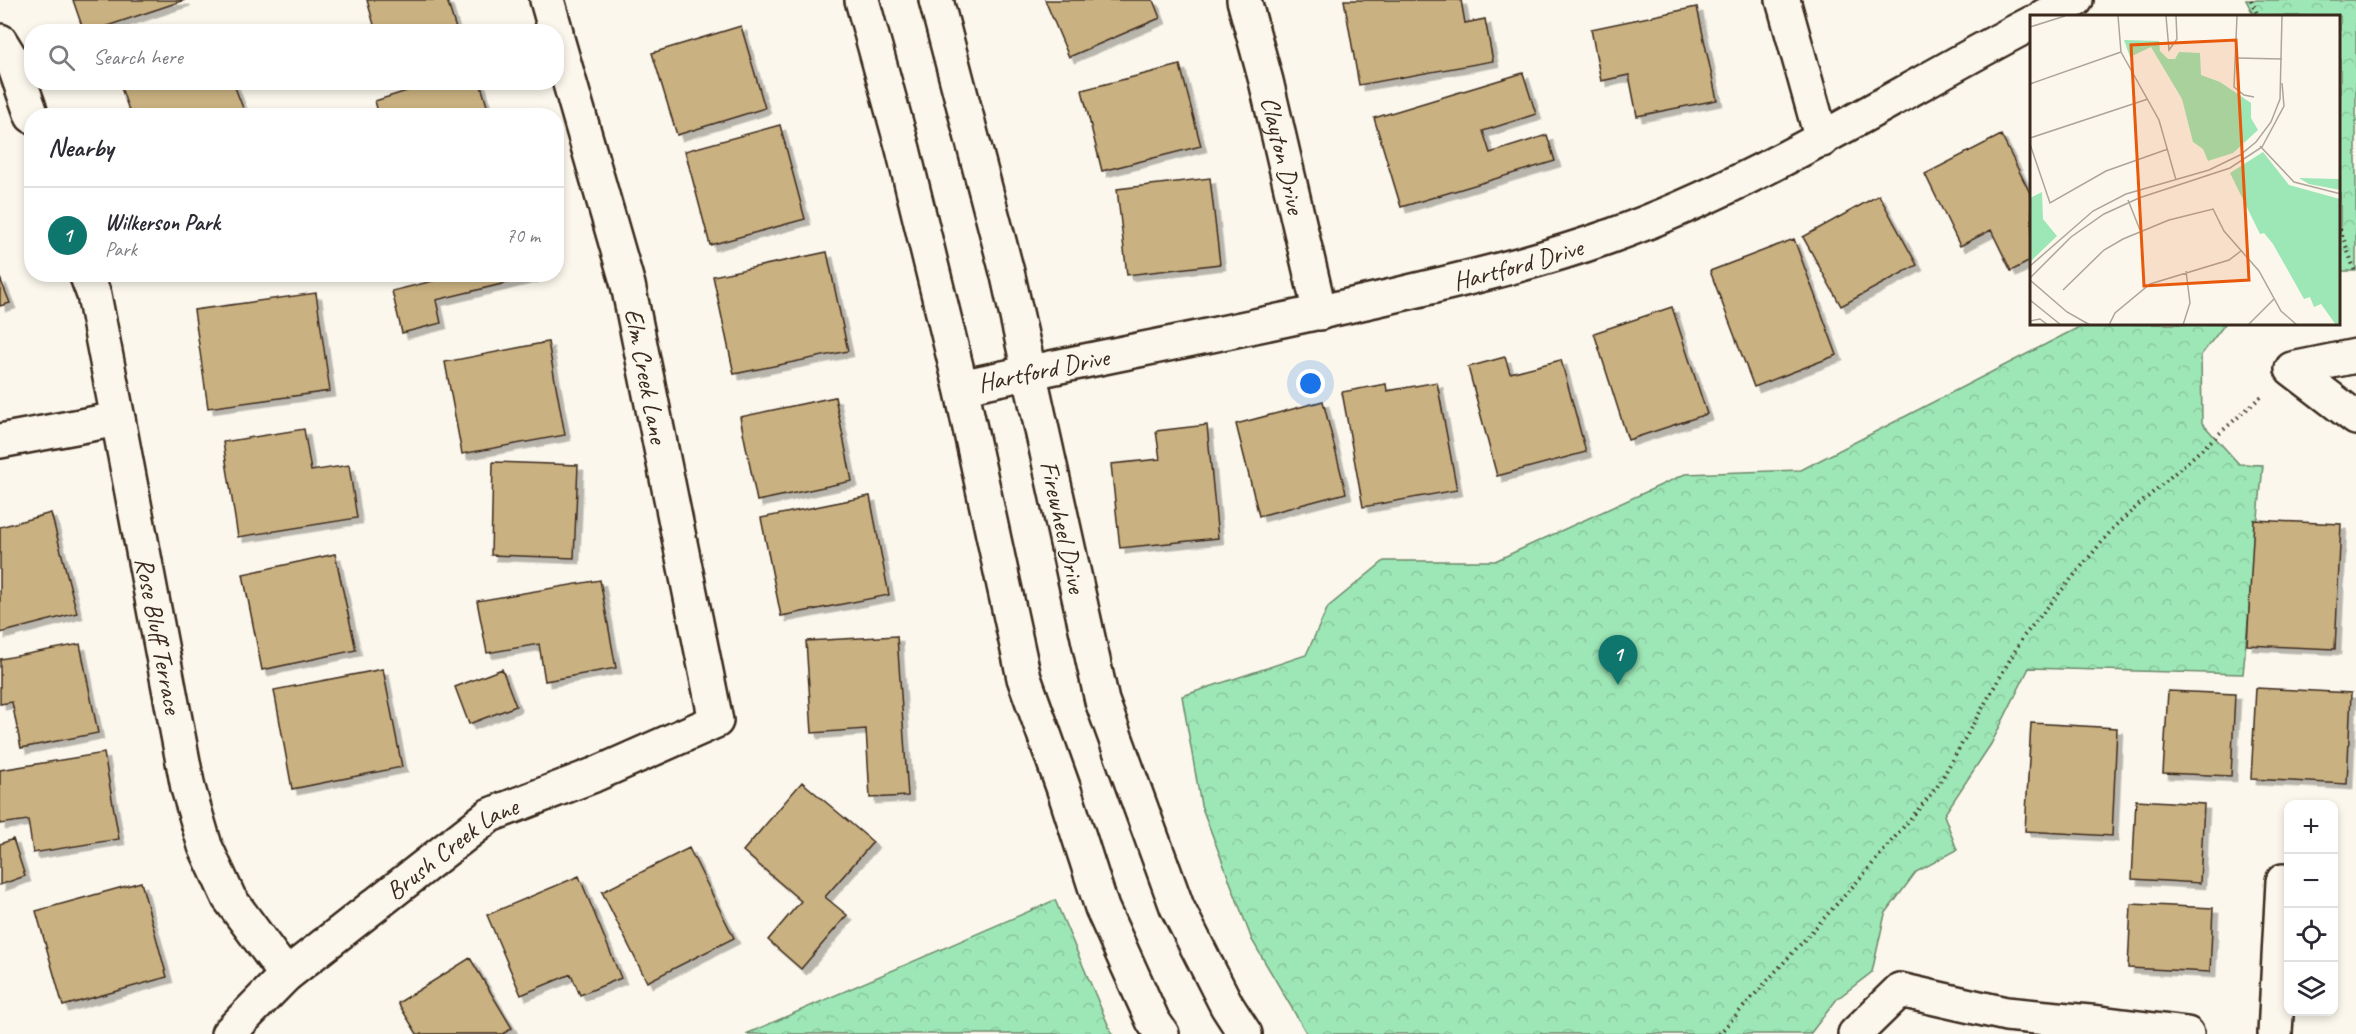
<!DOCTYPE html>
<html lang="en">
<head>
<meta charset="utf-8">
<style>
  body { margin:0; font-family:Caveat,sans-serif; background:#f2f2f3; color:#2b2b33 }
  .controls { position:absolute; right:18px; bottom:18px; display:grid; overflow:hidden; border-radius:12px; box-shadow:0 3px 9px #0003 }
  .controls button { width:54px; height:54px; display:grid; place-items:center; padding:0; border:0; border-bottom:2px solid #e1e1e2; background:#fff; color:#2b2b33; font:30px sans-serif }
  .you { position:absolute; left:1311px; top:384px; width:21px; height:21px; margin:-15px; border:4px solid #fff; border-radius:50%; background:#1a73e8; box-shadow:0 0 0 9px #1a73e833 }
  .badge { display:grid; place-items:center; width:39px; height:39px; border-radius:50%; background:#0f766e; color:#fff; font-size:20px; font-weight:700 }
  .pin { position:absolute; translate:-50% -50px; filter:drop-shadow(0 2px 3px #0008) }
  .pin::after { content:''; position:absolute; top:32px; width:21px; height:18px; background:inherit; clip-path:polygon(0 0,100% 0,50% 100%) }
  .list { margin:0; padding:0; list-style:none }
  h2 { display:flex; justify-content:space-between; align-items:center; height:78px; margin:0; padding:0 24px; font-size:26px }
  h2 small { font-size:20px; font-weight:400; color:#7c7c81 }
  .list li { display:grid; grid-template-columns:39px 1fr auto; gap:18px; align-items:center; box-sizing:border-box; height:96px; padding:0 24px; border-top:2px solid #e1e1e2 }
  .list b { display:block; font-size:22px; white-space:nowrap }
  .list p { margin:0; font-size:20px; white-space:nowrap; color:#7c7c81 }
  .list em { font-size:20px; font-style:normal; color:#7c7c81 }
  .icon { flex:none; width:33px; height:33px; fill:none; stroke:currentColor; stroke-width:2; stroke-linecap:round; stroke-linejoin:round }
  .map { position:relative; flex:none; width:2356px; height:1034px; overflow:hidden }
  .search { position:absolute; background:#fff; box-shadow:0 3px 9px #0003; left:24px; top:24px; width:540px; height:66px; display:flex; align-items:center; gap:15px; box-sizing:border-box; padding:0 21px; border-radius:24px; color:#7c7c81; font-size:22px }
  .panel { position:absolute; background:#fff; box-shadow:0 3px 9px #0003; left:24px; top:108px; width:540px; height:174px; border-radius:24px }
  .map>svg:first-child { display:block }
  .park { fill:url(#park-crowns); stroke:#6c886a; stroke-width:1.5 }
  .building { fill:#cab181; stroke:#3b2a1e; stroke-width:1.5; filter:url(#shadow) }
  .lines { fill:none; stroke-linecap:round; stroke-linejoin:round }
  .street-casing { stroke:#3b2a1e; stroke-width:38 }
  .secondary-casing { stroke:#3b2a1e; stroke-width:38 }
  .path { stroke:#3b2a1e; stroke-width:4; stroke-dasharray:1.5 4.5; stroke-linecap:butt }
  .street { stroke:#fbf7ec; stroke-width:33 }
  .secondary { stroke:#fbf7ec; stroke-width:33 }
  .labels { text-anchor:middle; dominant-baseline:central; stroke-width:4.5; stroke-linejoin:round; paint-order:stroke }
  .street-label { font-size:26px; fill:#3b2a1e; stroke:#fbf7ec }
  .inset-road { fill:none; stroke:#aea59a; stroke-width:1.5 }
  .view { fill:#e8590c; fill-opacity:0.15; stroke:#e8590c; stroke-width:3 }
  .inset-edge { fill:none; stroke:#3b2a1e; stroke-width:3 }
</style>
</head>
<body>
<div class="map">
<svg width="2356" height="1034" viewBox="0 0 2356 1034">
  <defs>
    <pattern id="park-crowns" width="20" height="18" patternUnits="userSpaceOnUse" patternTransform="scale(1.5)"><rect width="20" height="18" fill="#9de7b6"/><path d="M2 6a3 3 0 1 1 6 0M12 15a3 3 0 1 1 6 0" fill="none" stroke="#88c69c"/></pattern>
    <filter id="shadow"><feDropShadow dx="5.5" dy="5.5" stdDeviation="0" flood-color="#0004"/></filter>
  </defs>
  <rect width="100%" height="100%" fill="#fbf7ec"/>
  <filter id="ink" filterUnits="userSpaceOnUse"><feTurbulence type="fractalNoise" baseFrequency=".0167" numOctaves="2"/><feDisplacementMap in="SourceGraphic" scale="12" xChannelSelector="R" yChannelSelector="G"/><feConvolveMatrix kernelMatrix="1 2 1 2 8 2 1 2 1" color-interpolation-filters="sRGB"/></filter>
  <g filter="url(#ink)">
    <path class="park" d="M2246 0H2356V271H2340V16H2254Z
      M2085 324H2225L2201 355 2202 423 2239 464 2263 465 2243 674 2029 668 1991 744 1944 815 1957 850 1916 872 1885 914 1872 972 1837 999 1810 1034H1307L1252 940 1201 805 1182 696 1306 655 1328 607 1384 561H1495L1685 474 1801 470Z
      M1055 900 1112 1034H746Z"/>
    <path class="building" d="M73 0H185L89 32H84Z
      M367 0H447L457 32H376Z
      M1045 0H1153L1160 18 1069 57Z
      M1344 0H1461L1465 23 1485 19 1493 61 1359 85Z
      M1697 7 1717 100 1637 116 1629 75 1601 81 1591 29Z
      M741 26 765 108 677 135 652 53Z
      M1180 65 1201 146 1102 171 1082 90Z
      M1523 73 1536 114 1483 131 1490 153 1547 135 1555 161 1401 207 1374 118Z
      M119 82H233L246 116H131Z
      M435 82H480L490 116H379L375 101Z
      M780 125 805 219 710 245 685 151Z
      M2001 135 2032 197V260L2011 271 1991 230 1960 246 1925 174Z
      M1210 178 1220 264 1127 275 1117 189Z
      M1879 195 1917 265 1841 306 1803 237Z
      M1794 239 1837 355 1754 387 1710 271Z
      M827 252 848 351 734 374 713 276Z
      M449 274H535V276L436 300 441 323 402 333 392 291 449 277Z
      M0 278 10 303 0 306Z
      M316 293 330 391 208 408 194 310Z
      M1672 307 1707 414 1628 440 1594 333Z
      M548 342 565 435 462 454 445 362Z
      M1505 357 1510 373 1561 360 1586 452 1497 476 1468 367Z
      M1437 382 1457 490 1363 507 1342 392 1386 384 1387 391Z
      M835 397 852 481 757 501 740 417Z
      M1323 401 1346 493 1259 516 1236 424Z
      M1207 425 1218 538 1120 548 1111 464 1160 459 1156 431Z
      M304 429 311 471 349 465 357 518 238 537 223 442Z
      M493 462 578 465 574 558 491 555Z
      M870 496 889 595 781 616 761 518Z
      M51 513 77 613 0 633V527Z
      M2254 520 2341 524 2335 649 2247 645Z
      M335 554 356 650 262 670 243 574Z
      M600 580 616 668 545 681 539 644 487 653 477 601Z
      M897 636 908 796 870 798 866 729 812 733 806 641Z
      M80 644 98 733 21 748 12 702 0 704V659Z
      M383 669 402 767 292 789 274 690Z
      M502 669 516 706 469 724 455 687Z
      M2256 688 2351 693 2347 784 2251 779Z
      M2168 691 2235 694 2231 776 2163 773Z
      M2031 723 2117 728 2112 836 2025 831Z
      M104 753 119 839 33 853 28 820 0 824V770Z
      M802 782 873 842 825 897 847 915 801 969 768 940 801 901 743 851Z
      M2136 800 2204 804 2200 883 2132 879Z
      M13 839 25 876 0 885V844Z
      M689 848 734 938 647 982 602 892Z
      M579 876 621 978 580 995 571 974 521 995 487 915Z
      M141 882 167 977 63 1006 36 911Z
      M2131 904 2213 908 2210 972 2128 968Z
      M470 958 512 1028 503 1034H417L398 1003Z"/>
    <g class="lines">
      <g class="street-casing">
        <g id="street">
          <path d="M547 0 556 32"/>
          <path id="s1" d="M1244 0 1266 81 1320 313"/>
          <path d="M1783 0 1822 140"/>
          <path d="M2044 16 2076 0"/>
          <path d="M0 41 13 62 32 116"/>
          <path id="s2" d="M86 274 94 295 118 419 188 788 205 846 229 898 286 975"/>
          <path d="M2356 356 2292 369 2356 418"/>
          <path id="s3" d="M961 387C1104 356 1249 329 1392 296 1465 279 1538 262 1608 237 1758 184 1892 96 2032 23"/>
          <path d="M0 441 118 419"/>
          <path id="s4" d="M228 1034 286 975 490 815 594 775 716 721 628 285 556 35"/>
          <path d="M1855 1034 1900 990 2006 1014 2100 1023 2187 1034"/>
          <path d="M2275 1034 2283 881"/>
        </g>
      </g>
      <g class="secondary-casing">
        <g id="secondary">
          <path d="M862 0 903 149 961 387 1024 678 1063 787 1102 908 1153 1021 1162 1034"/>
          <path id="s5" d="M936 0 1008 276 1102 701 1177 907 1227 1006 1245 1034"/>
        </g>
      </g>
      <path class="path" d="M2251 0 2258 16
        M2340 229 2356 274
        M1719 1034 1864 874 1937 787 2023 637 2115 526 2264 394"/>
      <use href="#street" class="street"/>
      <use href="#secondary" class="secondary"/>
    </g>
  </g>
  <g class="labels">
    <g class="street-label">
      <text stroke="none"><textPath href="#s1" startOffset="160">Clayton Drive</textPath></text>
      <text stroke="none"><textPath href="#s3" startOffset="570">Hartford Drive</textPath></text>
      <text stroke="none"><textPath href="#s3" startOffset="84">Hartford Drive</textPath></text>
      <text transform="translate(646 376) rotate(79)">Elm Creek Lane</text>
      <text stroke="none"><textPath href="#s5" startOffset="542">Firewheel Drive</textPath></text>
      <text stroke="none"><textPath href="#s2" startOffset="369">Rose Bluff Terrace</textPath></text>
      <text stroke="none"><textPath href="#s4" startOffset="292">Brush Creek Lane</textPath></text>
    </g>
  </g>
  <g transform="translate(2030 15)">
    <rect width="310" height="310" fill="#fbf7ec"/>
    <path d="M94 25 129 26 130 36 138 44H145L149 37 170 38 171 60 190 67 221 88V103L228 115 203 138 178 146 173 134 163 127 152 84 121 32 100 42ZM233 137 259 170 310 184V310H306L291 289 284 292 280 282 274 284 243 229 234 218 230 219 200 158ZM269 163 310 164V175L279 169ZM12 177 13 204 27 221 0 247V183Z" fill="#9de7b6"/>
    <path class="inset-road" d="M88 1 91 37 129 105 146 165M136 1 139 35 147 24 146 1M207 1 204 72 214 80 224 82M0 12 35 1M207 43 252 44M0 69 91 37M0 123 118 84M0 129 20 188 76 156 138 134M230 131 264 167 311 179M98 185 110 215M0 251 63 196 96 179 179 155 210 140 226 127 241 107 250 84 252 1M0 263 41 222 74 199 109 183 200 153 232 132 254 91 252 68M0 265 37 297 60 310M33 275 74 235 93 224 139 205 183 194 194 216 229 256 251 296 267 310M0 285 31 310M0 306 10 304 18 310M79 310 85 298 120 269 199 245 211 236M153 310 160 288 156 256M218 310 244 284"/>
    <path class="view" d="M206 25 219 265 114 271 101 30Z"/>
    <rect width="310" height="310" class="inset-edge"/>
  </g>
</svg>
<div class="controls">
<button>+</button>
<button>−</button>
<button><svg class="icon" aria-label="locate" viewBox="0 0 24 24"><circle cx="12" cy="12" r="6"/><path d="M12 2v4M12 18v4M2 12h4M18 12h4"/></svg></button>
<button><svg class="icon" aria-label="layers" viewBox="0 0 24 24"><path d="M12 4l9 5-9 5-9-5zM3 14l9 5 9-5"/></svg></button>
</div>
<div class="you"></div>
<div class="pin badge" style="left:1618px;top:685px">1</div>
<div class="search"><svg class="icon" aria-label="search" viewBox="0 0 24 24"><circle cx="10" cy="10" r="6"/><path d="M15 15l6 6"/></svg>Search here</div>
<section class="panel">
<h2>Nearby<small></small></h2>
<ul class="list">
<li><span class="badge">1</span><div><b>Wilkerson Park</b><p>Park</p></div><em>70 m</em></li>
</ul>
</section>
</div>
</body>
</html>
